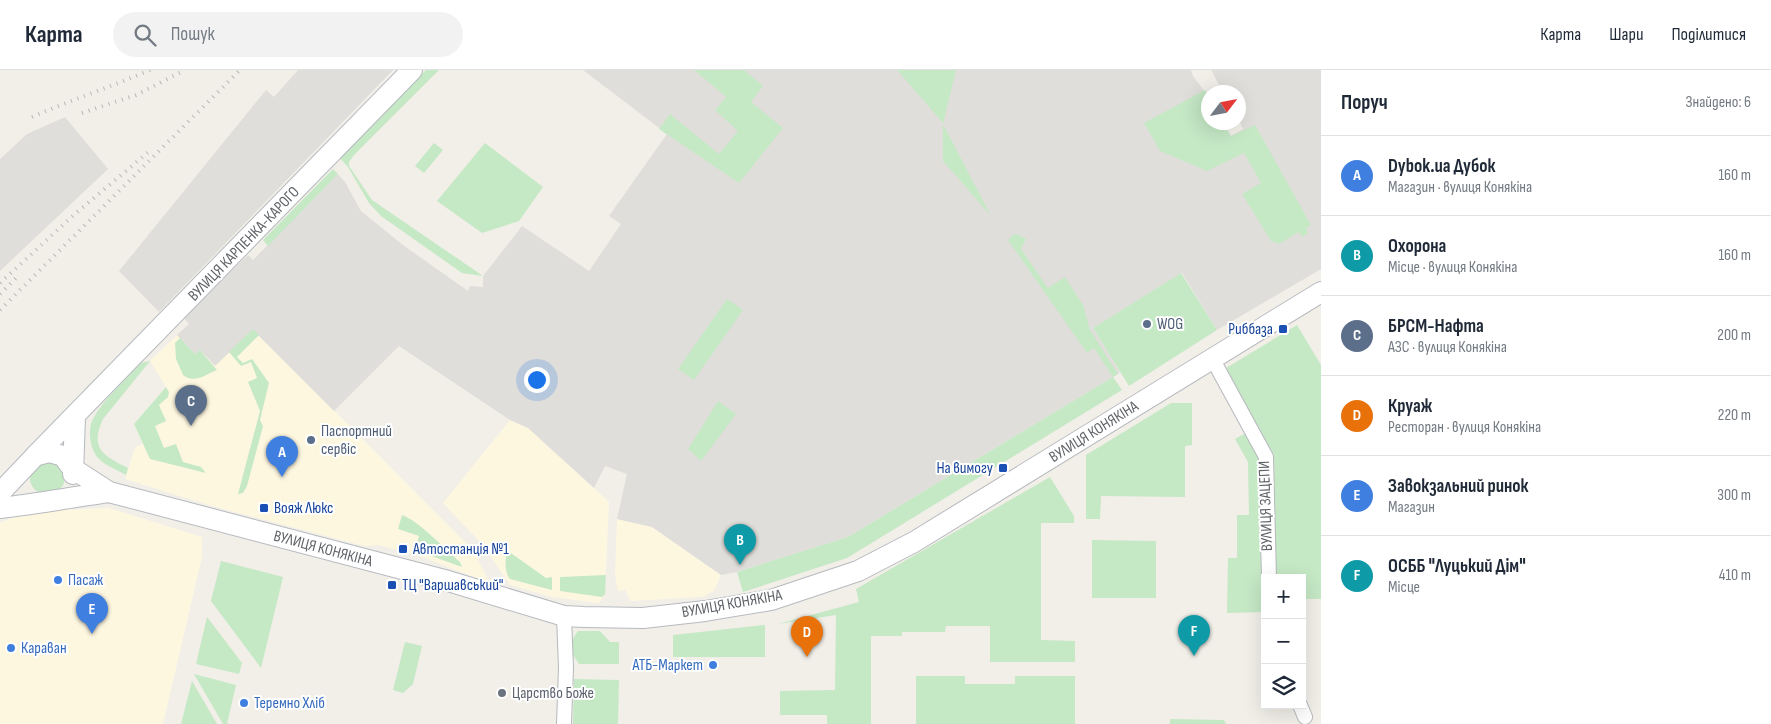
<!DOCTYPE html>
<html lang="uk">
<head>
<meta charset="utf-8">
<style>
  body { margin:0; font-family:"Sofia Sans Condensed",sans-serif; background:#f2f2f3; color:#1f2937 }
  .controls { position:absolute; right:15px; bottom:15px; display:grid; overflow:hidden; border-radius:0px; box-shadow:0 5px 20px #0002 }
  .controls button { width:45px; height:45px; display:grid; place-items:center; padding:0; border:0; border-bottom:1px solid #e0e1e3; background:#fff; color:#1f2937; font:25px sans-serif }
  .compass { position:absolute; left:1201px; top:15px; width:45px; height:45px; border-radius:50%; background:#fff; box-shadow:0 5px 20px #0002; rotate:58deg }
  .you { position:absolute; left:536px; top:309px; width:18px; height:18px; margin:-12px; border:4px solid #fff; border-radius:50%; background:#1a73e8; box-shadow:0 0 0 8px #1a73e833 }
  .badge { display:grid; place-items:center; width:32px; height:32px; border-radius:50%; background:#111827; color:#fff; font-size:16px; font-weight:700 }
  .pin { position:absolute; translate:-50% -41px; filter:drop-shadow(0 1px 2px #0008) }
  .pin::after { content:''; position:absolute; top:26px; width:18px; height:15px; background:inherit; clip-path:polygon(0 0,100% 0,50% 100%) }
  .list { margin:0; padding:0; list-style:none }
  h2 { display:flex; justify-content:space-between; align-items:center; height:65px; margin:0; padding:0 20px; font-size:21px }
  h2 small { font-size:16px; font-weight:400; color:#747a83 }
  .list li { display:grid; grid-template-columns:32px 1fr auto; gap:15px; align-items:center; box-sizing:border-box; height:80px; padding:0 20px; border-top:1px solid #e0e1e3 }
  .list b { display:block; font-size:19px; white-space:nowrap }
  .list p { margin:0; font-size:16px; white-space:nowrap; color:#747a83 }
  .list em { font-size:16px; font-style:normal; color:#747a83 }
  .icon { flex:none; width:28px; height:28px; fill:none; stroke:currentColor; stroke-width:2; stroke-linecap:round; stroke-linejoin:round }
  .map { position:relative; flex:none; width:1321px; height:654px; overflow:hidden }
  header { display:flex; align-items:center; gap:30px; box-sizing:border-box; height:70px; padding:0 25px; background:#fff; border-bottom:1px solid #e0e1e3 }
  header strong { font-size:24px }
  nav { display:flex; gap:28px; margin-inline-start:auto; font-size:18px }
  .search { width:350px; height:45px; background:#f2f2f3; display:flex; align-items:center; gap:12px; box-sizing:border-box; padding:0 18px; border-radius:28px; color:#747a83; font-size:19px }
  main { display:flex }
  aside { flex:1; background:#fff }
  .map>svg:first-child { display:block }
  .commercial { fill:#fef7e0 }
  .industrial { fill:#e0deda }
  .green { fill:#c5e8c5 }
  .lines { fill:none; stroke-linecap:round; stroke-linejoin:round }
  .street-casing { stroke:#b5b8bc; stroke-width:16 }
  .secondary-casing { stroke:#b6babf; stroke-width:22 }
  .street { stroke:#fff; stroke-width:14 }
  .secondary { stroke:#fff; stroke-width:20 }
  .rail { stroke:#b6b7b8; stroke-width:4; stroke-dasharray:1 6; stroke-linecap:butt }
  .service-dot { fill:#5c6f8a; stroke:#fff; stroke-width:2 }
  .transit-dot { fill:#1a4fb4; stroke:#fff; stroke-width:2 }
  .shop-dot { fill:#3f7fe0; stroke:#fff; stroke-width:2 }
  .worship-dot { fill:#6b7280; stroke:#fff; stroke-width:2 }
  .labels { text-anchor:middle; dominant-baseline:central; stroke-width:4; stroke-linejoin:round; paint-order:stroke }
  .street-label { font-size:16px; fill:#5f6368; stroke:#fff }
  .service-label { font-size:16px; fill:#4e5e75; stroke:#fff; text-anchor:start }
  .transit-label { font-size:16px; fill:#164399; stroke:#fff; text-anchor:start }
  .shop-label { font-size:16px; fill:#366cbe; stroke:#fff; text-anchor:start }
  .worship-label { font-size:16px; fill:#5b616d; stroke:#fff; text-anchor:start }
</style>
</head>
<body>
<header>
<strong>Карта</strong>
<div class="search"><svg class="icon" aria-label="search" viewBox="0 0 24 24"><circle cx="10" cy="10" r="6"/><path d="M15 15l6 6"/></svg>Пошук</div>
<nav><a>Карта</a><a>Шари</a><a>Поділитися</a></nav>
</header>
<main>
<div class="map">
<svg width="1321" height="654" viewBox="0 0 1321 654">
  <rect width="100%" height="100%" fill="#f1efe8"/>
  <path class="commercial" d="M253 259 473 480 490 513 422 487 379 475 364 476 212 436 125 409 135 377 143 374 134 354 166 317 150 291 177 265 195 284Z
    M510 350 528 358 609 432 605 524 599 533 552 527 510 515 483 475 443 433Z
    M109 438 202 467V487L163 654H0V453L27 441Z
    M617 449 652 457 714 500 721 505 714 521 702 527 631 531 625 520 618 521 615 505Z"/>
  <path class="industrial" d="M298 0H393L159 242 119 201 266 20 274 27Z
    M583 0H1191L1193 6 1208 26V52L1223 53 1231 66 1243 59 1239 50 1238 22H1223L1211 0H1321V199L1217 260 1182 203 1093 258 1120 302 1118 304 848 467 737 502 721 505 652 457 617 449 627 404 605 396 594 418 528 358 510 350 399 276 334 341 253 260 215 296 200 280 195 284 177 265 189 254 183 247 248 185 253 190 338 104 345 112 361 141 403 175 468 221 470 216 483 217V206L522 156 589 201 621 154 609 146 667 64Z
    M65 47 108 99 0 201V89L27 64Z"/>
  <path class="green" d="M426 0H439L354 85 349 92V96L372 130 483 206 462 203 381 146 369 133 348 97 340 88Z
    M694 0H744L763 16 751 32 783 58 739 113 659 59 670 44 719 84 738 61 715 40 726 27Z
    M897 0H956L943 54 991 146 943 91V53Z
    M1205 20 1208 26V52L1223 53 1231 66 1255 55 1311 155 1306 158 1308 163 1302 167 1299 162 1279 174 1271 171 1242 124 1261 113 1244 83 1207 101 1160 81 1144 53Z
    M434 73 443 80 424 103 415 96Z
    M485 73 543 117 519 151 482 163 437 131Z
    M333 99 338 104 268 176 263 170Z
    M1017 164 1026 169 1021 179 1048 218 1065 207 1083 235 1090 260 1118 304 1113 307 1122 320 847 488 743 522 737 502 848 467 1113 307 1094 278 1087 283 1008 170 1013 165Z
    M1181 203 1217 260 1129 316 1093 258Z
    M727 229 743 240 694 310 678 299Z
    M1297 255 1321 295V529H1305L1304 562H1302V508H1276L1274 385 1226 298Z
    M253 259 259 265 237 287 243 293 252 289 269 313 260 350 263 356 247 416 243 423 238 424 260 341 248 312 257 308 251 292 241 296 229 282Z
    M180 268 195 284 200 280 217 300C205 305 194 314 183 305L176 289 175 273Z
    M150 291 103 349C89 379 104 386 128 398L126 405C118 400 106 396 99 389 90 380 87 360 93 349 103 329 126 310 141 293Z
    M166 317 169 322 168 327 159 335 166 351 155 356 164 378 176 374 183 392 201 397 206 403 150 389 134 354Z
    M718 331 736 344 701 391 688 379Z
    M1171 333H1192V375L1185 376V427L1101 426 1100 449H1086V385Z
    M1246 363 1260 389 1263 542 1227 543 1228 488H1237V445H1249L1248 392 1235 369Z
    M49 389 63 398C68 419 60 422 41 424 31 418 28 411 31 400Z
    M1050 407 1074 446V453H1041V570L1075 571V592H990V556H946L945 562H902V566H871V654H827V645H780V621L835 620 836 545 778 554 859 532 856 519Z
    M402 445C419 451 445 479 460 492L462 497 415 480 419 466 398 459Z
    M1092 470 1156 471V528H1092Z
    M508 481 546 508 552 507V520L510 509C505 503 504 489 508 481Z
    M221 491 283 507 261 598 211 531Z
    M606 505 605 524 602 527 560 521V507Z
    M207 547 242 593 239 604 196 594Z
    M765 555V587H673V565Z
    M578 561H600L610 572H619V594H579C570 581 568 574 578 561Z
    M405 572 422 576 413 614 403 623 393 620Z
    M194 604 236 615 227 654H223Z
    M916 606H965V614H1015V606H1075V654H916Z
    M574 609 619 610 618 654H573Z
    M192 611 217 654H181Z
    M1170 649 1224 650 1226 654H1170Z"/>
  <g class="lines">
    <g class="street-casing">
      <path id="street" d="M1212 288 1266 387 1269 508
        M564 546 566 598 564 654
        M1300 635 1305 647"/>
    </g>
    <g class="secondary-casing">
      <path id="secondary" d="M35 386 412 0
        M73 404 75 346
        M0 423 35 386 49 382 63 386 72 398 109 422 448 511 564 546 584 547 643 548 705 541 771 530 858 501 914 472 1321 222
        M0 438C37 434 72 427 109 422"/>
    </g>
    <use href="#street" class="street"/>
    <use href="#secondary" class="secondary"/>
    <path class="rail" d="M82 43 136 25 185 0
      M32 47C71 30 111 17 150 0
      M0 213 75 144 152 79
      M0 224 18 206
      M0 240 240 0"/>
  </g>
  <g class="service-dot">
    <circle cx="1147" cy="254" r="5"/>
    <circle cx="311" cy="370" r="5"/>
  </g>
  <g class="transit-dot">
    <rect x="1278" y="254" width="10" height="10" rx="2.5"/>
    <rect x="998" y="393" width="10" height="10" rx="2.5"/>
    <rect x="259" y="433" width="10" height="10" rx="2.5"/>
    <rect x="398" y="474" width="10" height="10" rx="2.5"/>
    <rect x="387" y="510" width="10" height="10" rx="2.5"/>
  </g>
  <g class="shop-dot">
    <circle cx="58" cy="510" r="5"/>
    <circle cx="11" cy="578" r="5"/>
    <circle cx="713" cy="595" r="5"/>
    <circle cx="244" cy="633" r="5"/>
  </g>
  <circle class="worship-dot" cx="502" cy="623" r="5"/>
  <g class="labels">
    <g class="street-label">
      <text transform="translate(244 174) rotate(-46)">ВУЛИЦЯ КАРПЕНКА-КАРОГО</text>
      <text transform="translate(1094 362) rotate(-32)">ВУЛИЦЯ КОНЯКІНА</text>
      <text transform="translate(1266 436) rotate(-92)">ВУЛИЦЯ ЗАЦЕПИ</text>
      <text transform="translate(323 479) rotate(15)">ВУЛИЦЯ КОНЯКІНА</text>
      <text transform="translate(732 534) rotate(-10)">ВУЛИЦЯ КОНЯКІНА</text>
    </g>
    <g class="service-label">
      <text x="1157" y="254">WOG</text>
      <text x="321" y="361">Паспортний<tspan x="321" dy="18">сервіс</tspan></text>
    </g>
    <g class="transit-label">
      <text x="1273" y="259" text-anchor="end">Риббаза</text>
      <text x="993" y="398" text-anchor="end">На вимогу</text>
      <text x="274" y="438">Вояж Люкс</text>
      <text x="413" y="479">Автостанція №1</text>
      <text x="402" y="515">ТЦ "Варшавський"</text>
    </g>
    <g class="shop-label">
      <text x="68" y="510">Пасаж</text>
      <text x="21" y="578">Караван</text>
      <text x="703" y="595" text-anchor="end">АТБ-Маркет</text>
      <text x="254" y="633">Теремно Хліб</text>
    </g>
    <g class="worship-label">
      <text x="512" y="623">Царство Боже</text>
    </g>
  </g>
</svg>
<div class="controls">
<button>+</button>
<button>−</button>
<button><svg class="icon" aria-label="layers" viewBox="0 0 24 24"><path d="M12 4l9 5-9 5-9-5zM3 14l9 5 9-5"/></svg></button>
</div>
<svg class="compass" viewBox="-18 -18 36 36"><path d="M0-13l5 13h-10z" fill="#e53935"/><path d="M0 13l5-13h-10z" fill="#747a83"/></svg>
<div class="you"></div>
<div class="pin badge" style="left:282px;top:407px;background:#3f7fe0">A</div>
<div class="pin badge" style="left:740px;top:495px;background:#0f9aa8">B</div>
<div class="pin badge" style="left:191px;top:356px;background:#5c6f8a">C</div>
<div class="pin badge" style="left:807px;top:587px;background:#e8710a">D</div>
<div class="pin badge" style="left:92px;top:564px;background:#3f7fe0">E</div>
<div class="pin badge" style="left:1194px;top:586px;background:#0f9aa8">F</div>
</div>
<aside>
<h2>Поруч<small>Знайдено: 6</small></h2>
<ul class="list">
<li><span class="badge" style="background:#3f7fe0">A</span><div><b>Dybok.ua Дубок</b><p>Магазин · вулиця Конякіна</p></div><em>160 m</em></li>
<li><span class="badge" style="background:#0f9aa8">B</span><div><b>Охорона</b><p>Місце · вулиця Конякіна</p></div><em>160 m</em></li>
<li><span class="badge" style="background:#5c6f8a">C</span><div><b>БРСМ-Нафта</b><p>АЗС · вулиця Конякіна</p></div><em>200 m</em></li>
<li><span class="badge" style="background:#e8710a">D</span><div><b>Круаж</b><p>Ресторан · вулиця Конякіна</p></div><em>220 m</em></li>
<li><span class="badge" style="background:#3f7fe0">E</span><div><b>Завокзальний ринок</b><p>Магазин</p></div><em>300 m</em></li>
<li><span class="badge" style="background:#0f9aa8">F</span><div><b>ОСББ &quot;Луцький Дім&quot;</b><p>Місце</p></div><em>410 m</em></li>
</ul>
</aside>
</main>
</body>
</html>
